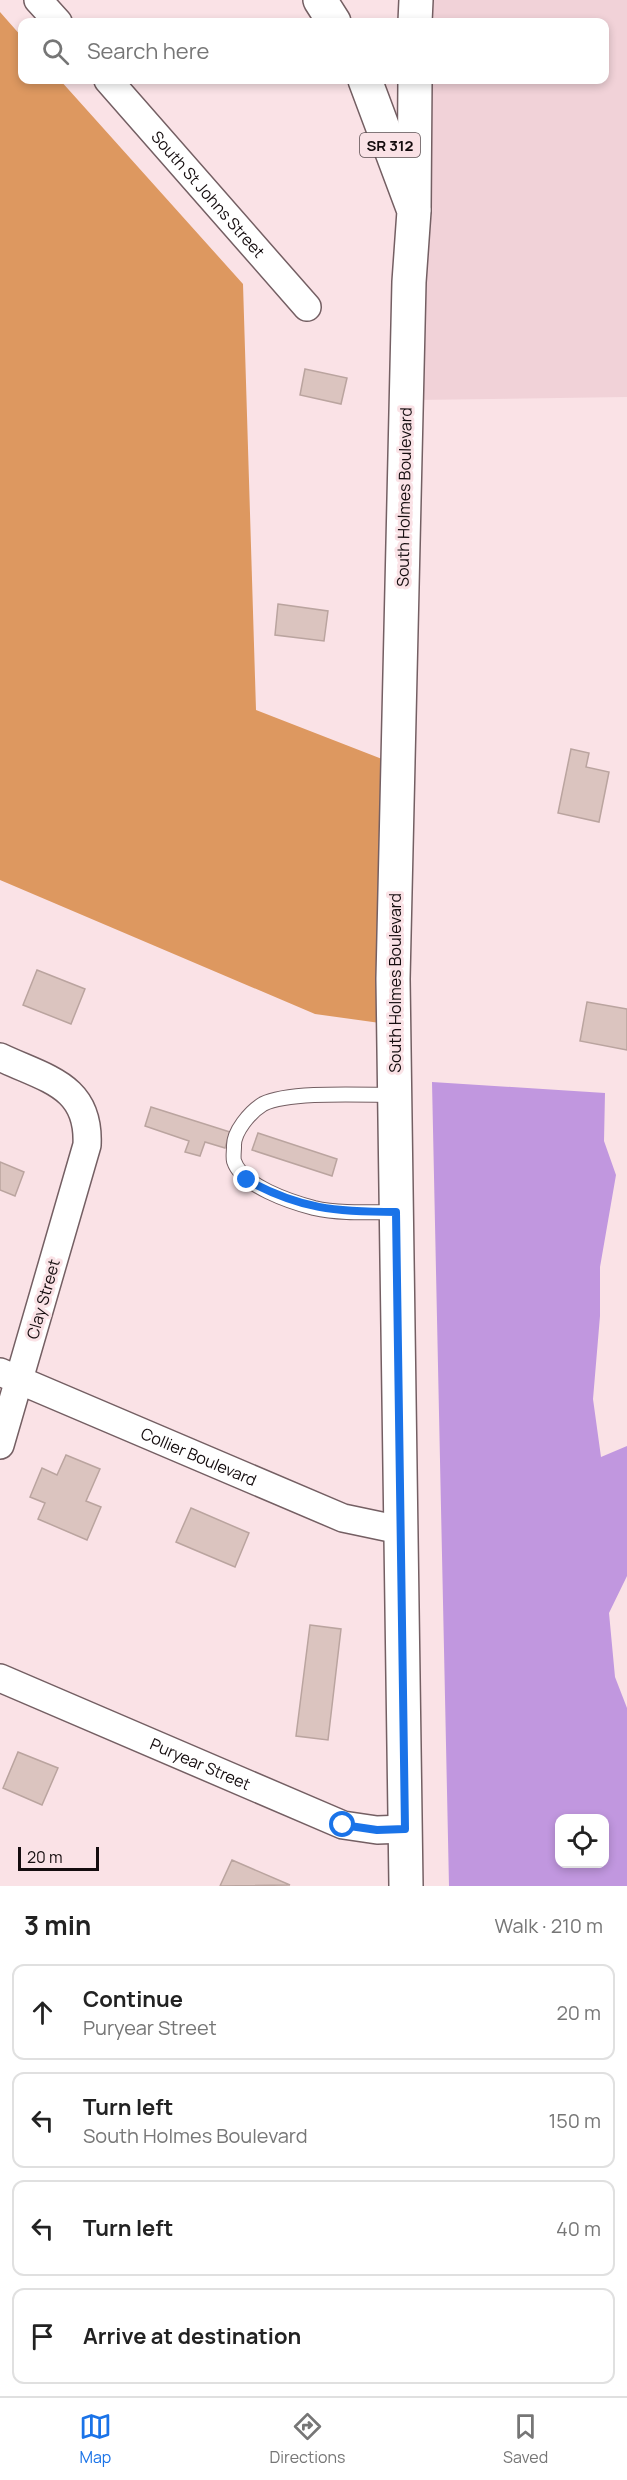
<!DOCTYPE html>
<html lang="en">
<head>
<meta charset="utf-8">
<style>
  body { margin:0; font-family:Manrope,sans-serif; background:#f6f6f6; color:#222 }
  .controls { position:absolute; right:18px; bottom:18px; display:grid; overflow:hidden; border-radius:12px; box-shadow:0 3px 9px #0003 }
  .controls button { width:54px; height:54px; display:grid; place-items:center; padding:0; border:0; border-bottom:2px solid #e0e0e0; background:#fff; color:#222; font:30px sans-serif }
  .scale { position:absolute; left:18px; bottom:15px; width:81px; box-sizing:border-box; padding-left:6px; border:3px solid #140c0e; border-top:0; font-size:16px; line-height:21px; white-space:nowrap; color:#140c0e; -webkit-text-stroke:4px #fae2e6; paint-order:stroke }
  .stop { position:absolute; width:18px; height:18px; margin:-14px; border:4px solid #1a73e8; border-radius:50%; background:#fff }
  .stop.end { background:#1a73e8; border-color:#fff; box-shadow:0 2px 6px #0008 }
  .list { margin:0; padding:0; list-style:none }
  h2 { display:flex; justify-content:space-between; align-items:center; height:78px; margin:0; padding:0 24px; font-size:26px }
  h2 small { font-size:20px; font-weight:400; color:#767676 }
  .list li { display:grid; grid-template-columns:39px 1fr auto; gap:18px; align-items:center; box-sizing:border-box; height:96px; margin:0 12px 12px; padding:0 12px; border:2px solid #e0e0e0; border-radius:12px }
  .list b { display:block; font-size:22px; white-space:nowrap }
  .list p { margin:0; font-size:20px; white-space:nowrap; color:#767676 }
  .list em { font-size:20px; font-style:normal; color:#767676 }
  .icon { flex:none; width:33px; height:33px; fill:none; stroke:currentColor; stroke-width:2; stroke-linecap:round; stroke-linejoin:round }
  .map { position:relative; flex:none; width:627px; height:1886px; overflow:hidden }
  .search { position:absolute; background:#fff; box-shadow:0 3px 9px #0003; left:18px; right:18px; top:18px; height:66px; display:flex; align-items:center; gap:15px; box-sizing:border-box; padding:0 21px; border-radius:12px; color:#767676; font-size:22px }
  .sheet { height:510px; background:#fff }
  nav { display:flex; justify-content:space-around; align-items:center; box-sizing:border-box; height:84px; border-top:2px solid #e0e0e0; background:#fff; font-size:16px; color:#767676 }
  nav a { display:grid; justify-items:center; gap:3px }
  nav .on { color:#1a73e8 }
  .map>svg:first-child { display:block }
  .built { fill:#f1d2d8 }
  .forest { fill:#dd9860 }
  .water { fill:#c197df; fill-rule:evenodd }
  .building { fill:#dbc4bf; stroke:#baa49f; stroke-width:1.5 }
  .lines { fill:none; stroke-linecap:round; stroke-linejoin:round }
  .service-casing { stroke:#745f63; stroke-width:16 }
  .minor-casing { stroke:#745f63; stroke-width:30 }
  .secondary-casing { stroke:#745f63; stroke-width:36 }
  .primary-casing { stroke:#745f63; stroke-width:36 }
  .service { stroke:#fff; stroke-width:14 }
  .minor { stroke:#fff; stroke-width:27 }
  .secondary { stroke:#fff; stroke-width:33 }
  .primary { stroke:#fff; stroke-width:33 }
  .route { stroke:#1a73e8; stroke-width:8 }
  .labels { text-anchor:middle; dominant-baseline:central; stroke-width:6; stroke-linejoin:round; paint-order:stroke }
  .shield { fill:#fae2e6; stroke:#594c4f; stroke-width:1.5 }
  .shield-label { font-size:15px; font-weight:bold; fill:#140c0e }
  .street-label { font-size:16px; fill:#140c0e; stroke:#fae2e6 }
</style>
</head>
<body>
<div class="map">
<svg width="627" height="1886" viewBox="0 0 627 1886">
  <rect width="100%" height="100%" fill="#fae2e6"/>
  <path class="built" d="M421 0H627V397L415 400 420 80H604V22H420Z"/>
  <path class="forest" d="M0 12 22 37V80H60L243 284 256 710 382 759 380 1023 315 1014 0 880Z"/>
  <path class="water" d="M432 1082 605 1093 604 1141 616 1175 600 1267V1316L593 1399 601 1457 627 1446V1576L609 1613 615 1677 627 1708V1886H449ZM560 1818H604V1864H560Z"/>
  <path class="building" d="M305 369 347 378 341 404 300 395Z
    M278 604 328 611 324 641 275 635Z
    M571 749 589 753 586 767 609 772 599 822 558 813Z
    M37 970 85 989 71 1024 23 1005Z
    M587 1002 627 1009V1050L580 1041Z
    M151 1107 230 1132 225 1148 205 1142 200 1156 185 1152 189 1141 145 1126Z
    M258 1133 337 1159 332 1176 252 1150Z
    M0 1162 24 1172 15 1196 0 1190Z
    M66 1455 100 1469 86 1501 101 1507 87 1540 38 1519 45 1503 30 1497 42 1468 57 1475Z
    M191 1508 249 1533 235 1567 176 1542Z
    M310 1625 341 1629 328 1740 296 1736Z
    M18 1752 58 1768 42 1805 3 1788Z
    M232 1860 290 1885 220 1886Z"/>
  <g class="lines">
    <g class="service-casing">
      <path id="service" d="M394 1095C363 1095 289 1091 263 1104 250 1112 233 1132 234 1147 234 1151 233 1157 234 1161 242 1186 291 1202 314 1208 340 1214 370 1212 396 1212"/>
    </g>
    <g class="minor-casing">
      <g id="minor">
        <path d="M38 0 58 22"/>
        <path id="s1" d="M108 80 307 307"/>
        <path d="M0 1057C46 1079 90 1085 87 1145L0 1445"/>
        <path id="s2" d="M0 1372 343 1518 400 1530"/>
        <path id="s3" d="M0 1678 343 1825 377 1830 405 1829"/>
      </g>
    </g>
    <g class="secondary-casing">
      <path id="secondary" d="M415 22 416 0
        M414 209 415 80"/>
    </g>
    <g class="primary-casing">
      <path id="primary" d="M320 0 334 22
        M365 80 414 211 409 282 393 979 406 1886"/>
    </g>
    <use href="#service" class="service"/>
    <use href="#minor" class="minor"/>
    <use href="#secondary" class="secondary"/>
    <use href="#primary" class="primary"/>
  </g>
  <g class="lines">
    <path class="route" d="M247 1180C300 1209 336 1212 396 1212L405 1829 377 1830 343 1825"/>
  </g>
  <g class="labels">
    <rect class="shield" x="360" y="133" width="60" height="24" rx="4.5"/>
    <g class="shield-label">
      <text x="390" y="145">SR 312</text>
    </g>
    <g class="street-label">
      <text stroke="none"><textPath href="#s1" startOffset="152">South St Johns Street</textPath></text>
      <text transform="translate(404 497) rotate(-89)">South Holmes Boulevard</text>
      <text transform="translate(395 983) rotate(-90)">South Holmes Boulevard</text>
      <text transform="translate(43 1299) rotate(-74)">Clay Street</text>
      <text stroke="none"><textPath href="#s2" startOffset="216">Collier Boulevard</textPath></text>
      <text stroke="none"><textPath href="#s3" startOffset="218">Puryear Street</textPath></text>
    </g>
  </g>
</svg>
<div class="controls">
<button><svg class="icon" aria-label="locate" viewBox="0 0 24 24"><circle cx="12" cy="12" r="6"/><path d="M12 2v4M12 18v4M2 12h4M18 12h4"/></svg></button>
</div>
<div class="scale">20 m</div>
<div class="stop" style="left:343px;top:1825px"></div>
<div class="stop end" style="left:247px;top:1180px"></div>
<div class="search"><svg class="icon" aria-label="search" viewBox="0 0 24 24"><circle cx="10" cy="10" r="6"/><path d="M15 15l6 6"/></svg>Search here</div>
</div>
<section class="sheet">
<h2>3 min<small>Walk · 210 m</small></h2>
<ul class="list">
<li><svg class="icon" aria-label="ahead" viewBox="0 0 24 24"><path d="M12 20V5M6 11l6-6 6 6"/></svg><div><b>Continue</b><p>Puryear Street</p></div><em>20 m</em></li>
<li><svg class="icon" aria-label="left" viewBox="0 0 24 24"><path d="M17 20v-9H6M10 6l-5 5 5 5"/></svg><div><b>Turn left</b><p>South Holmes Boulevard</p></div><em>150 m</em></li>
<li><svg class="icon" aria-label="left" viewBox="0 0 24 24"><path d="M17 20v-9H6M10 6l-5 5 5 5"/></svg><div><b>Turn left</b></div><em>40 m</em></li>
<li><svg class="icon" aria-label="arrive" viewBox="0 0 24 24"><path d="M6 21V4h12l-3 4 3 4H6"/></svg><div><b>Arrive at destination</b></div></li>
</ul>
</section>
<nav>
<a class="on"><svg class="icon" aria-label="map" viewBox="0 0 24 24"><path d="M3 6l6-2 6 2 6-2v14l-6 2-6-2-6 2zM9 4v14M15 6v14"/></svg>Map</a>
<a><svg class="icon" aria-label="directions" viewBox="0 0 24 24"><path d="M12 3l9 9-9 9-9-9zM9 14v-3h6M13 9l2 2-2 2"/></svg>Directions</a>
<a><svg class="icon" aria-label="saved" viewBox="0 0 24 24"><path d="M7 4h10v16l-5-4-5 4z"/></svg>Saved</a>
</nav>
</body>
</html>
